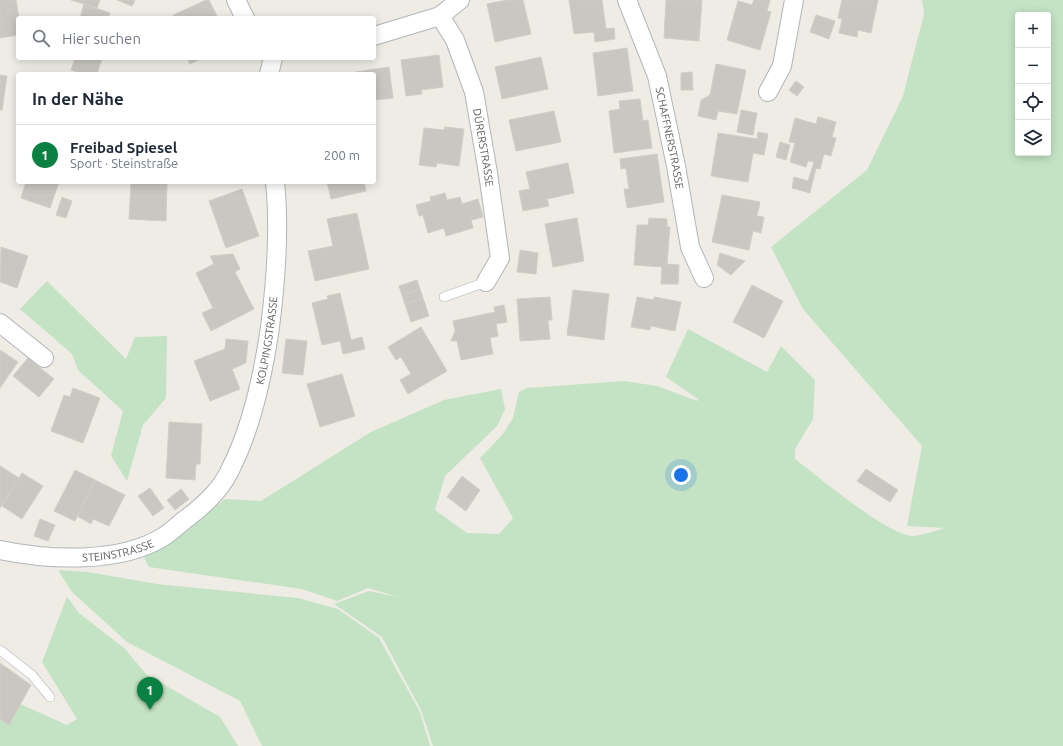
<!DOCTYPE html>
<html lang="de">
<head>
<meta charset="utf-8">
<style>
  body { margin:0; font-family:Ubuntu,sans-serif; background:#f2f2f3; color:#1f2937 }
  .controls { position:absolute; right:12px; top:12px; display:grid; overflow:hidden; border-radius:4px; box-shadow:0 2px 10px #0003 }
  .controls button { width:36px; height:36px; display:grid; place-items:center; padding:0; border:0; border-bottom:1px solid #e0e1e3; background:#fff; color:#1f2937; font:20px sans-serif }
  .you { position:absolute; left:681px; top:475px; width:14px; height:14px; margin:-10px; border:3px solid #fff; border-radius:50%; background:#1a73e8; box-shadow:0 0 0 6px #1a73e833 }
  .badge { display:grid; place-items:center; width:26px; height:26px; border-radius:50%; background:#0b8043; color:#fff; font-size:13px; font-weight:700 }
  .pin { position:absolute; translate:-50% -33px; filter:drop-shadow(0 1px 2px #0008) }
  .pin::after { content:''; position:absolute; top:21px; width:14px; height:12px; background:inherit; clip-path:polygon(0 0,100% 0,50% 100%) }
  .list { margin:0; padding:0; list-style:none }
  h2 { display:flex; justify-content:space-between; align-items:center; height:52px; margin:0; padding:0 16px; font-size:17px }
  h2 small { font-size:13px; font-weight:400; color:#747a83 }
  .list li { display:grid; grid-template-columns:26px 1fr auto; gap:12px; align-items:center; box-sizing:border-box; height:60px; padding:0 16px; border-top:1px solid #e0e1e3 }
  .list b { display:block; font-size:15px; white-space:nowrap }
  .list p { margin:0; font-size:13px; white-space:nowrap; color:#747a83 }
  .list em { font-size:13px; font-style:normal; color:#747a83 }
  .icon { flex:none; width:22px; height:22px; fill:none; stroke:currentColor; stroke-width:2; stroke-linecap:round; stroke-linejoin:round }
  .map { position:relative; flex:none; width:1063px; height:746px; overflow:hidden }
  .search { position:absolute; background:#fff; box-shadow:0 2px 10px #0003; left:16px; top:16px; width:360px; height:44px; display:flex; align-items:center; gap:10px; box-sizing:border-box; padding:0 14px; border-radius:4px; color:#747a83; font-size:15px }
  .panel { position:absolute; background:#fff; box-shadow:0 2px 10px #0003; left:16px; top:72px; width:360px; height:112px; border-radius:4px }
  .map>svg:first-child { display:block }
  .green { fill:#c4e3c4; fill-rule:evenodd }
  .building { fill:#cac7c2; stroke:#d2cec4 }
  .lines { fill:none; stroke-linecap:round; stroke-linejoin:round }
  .lane-casing { stroke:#b2b5b9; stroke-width:10 }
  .street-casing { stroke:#b2b5b9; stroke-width:20 }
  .lane { stroke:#fff; stroke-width:9 }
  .street { stroke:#fff; stroke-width:18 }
  .labels { text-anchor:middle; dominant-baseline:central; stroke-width:3.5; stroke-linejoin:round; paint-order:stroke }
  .street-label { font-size:11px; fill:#5d6064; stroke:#fff }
</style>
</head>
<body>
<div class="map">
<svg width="1063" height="746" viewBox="0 0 1063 746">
  <rect width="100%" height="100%" fill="#eeece5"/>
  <path class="green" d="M922 0H1063V746H433L421 710 382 637 334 604 369 591 398 597 368 588 337 601 302 589 149 567 144 557 180 536 225 499 261 501 371 432 444 400 501 389 505 409 497 426 445 476 435 510 467 533 499 534 513 518 480 458 503 434 513 418 519 392 527 388 624 381 657 386 697 401 698 399 666 377 688 329 767 372 781 346 815 380 813 419 795 449V459C818 476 889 537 914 536 924 535 934 531 944 528L907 526 922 446 803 309 771 247 867 170 903 96 924 14ZM1018 15H1048V153H1018Z
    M47 281 126 359 135 337 167 336 166 398 143 425 127 481 111 456 123 411 78 370 72 354 20 309Z
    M58 570 88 572 157 584 298 598 338 609 379 638 420 712 430 746H262L240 701 127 642 72 592Z
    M67 597 79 613 124 648 146 674 220 717 238 746H0V719L9 725 20 704 67 725 77 719 42 662Z"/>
  <path class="building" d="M0 0H16L19 18 18 35 0 38Z
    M71 0H100L97 8Z
    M117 0H135L132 6Z
    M206 0H209L218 18H174L173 15Z
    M507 0H523L531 34 495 42 487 4Z
    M569 0H602L606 29 614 28 615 39 595 42 594 32 574 34Z
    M666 0H702L699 41 664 38Z
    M754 0H770L767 11 771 12 760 50 727 40 738 1 752 5Z
    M842 0H878L871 33 858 30 857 37 839 33 842 19 838 18Z
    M84 4 110 13 108 18H80Z
    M816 15 835 21 829 39 810 32Z
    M627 48 633 91 598 96 593 53Z
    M439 55 443 87 421 90 422 94 406 96 401 60Z
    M541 57 548 89 502 99 495 67Z
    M75 58H102L97 74H84L71 70Z
    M187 58H202L190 64Z
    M716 64 746 70 737 114 718 111 716 120 698 116 701 100 710 95Z
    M389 67 393 98 374 100V74H357L356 72Z
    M692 72 693 90H681V73Z
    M0 75 7 76 2 110H0Z
    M796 81 804 87 797 96 789 90Z
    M640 99 643 121 648 120 652 148 614 153 609 111 620 109 619 101Z
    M741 110 757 113 753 135 737 132Z
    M554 111 561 142 516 151 509 120Z
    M818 117 836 122 832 137 836 138 831 156 824 154 820 169 816 168 810 193 792 188 794 177 808 181 814 162 808 161 806 167 790 162 795 143 789 142 795 118 816 124Z
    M445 127 464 129 459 166 437 163 436 167 419 165 424 128 444 130Z
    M758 132 768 134 764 155 753 153 748 182 711 176 718 133 757 139Z
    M780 142 790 145 786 160 776 157Z
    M657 154 664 202 627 208 624 189H629L626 168 621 169 620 159Z
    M568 163 574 193 547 199 549 206 523 211 519 191 530 189 526 172Z
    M26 182H59L50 208 21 198Z
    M131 182H167L166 221 129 219Z
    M327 182H364L366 191 331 199Z
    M242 189 259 236 226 248 209 201Z
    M445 193 447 200 460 197 462 204 478 199 483 217 471 220 473 228 446 236 444 228 428 233 423 215 419 216 416 205 431 201 430 197Z
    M722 195 760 202 757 216 764 217 761 233 753 231 749 250 712 242Z
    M62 197 72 201 66 218 56 215Z
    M357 213 369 269 315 281 308 251 333 246 327 219Z
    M577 218 584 261 553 267 545 224Z
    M649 218 667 219V227H670L667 264 679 265 678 284H661L662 267 634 265 637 225H648Z
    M1 247 28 256 17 288 0 282Z
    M520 250 538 253 536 274 517 272Z
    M720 253 745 261 731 275 717 265Z
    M233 254 240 269 235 272 254 309 211 331 202 313 213 308 196 273 214 264 210 256Z
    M417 280 420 289 402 295 399 286Z
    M752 285 783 301 764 338 733 322Z
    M420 289 423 298 405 304 402 295Z
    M573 290 609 294 604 340 567 335Z
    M340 293 351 340 362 337 365 349 343 354 340 341 322 345 312 303 328 299 327 296Z
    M550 297 552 320H548L550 339 520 341 517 299Z
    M637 297 654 300V297L681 302 675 331 651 326 650 330 631 327Z
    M423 298 429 316 411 322 405 304Z
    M504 305 507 322 496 324 498 336 490 338 493 354 461 360 457 341H451L455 331 453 321 495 312 494 307Z
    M421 327 447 371 408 394 400 380 411 374 401 357 396 360 388 347Z
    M226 339 248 341 246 363 232 369 240 389 210 401 194 361 225 349Z
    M286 339 307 341 303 375 282 373Z
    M0 350 18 362 0 388Z
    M28 358 54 379 39 397 13 376Z
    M342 374 355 416 320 427 307 384Z
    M73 388 100 398 83 443 51 431 64 395 70 397Z
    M169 422 202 424 200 464H196L195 480 166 478Z
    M0 466 19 478 0 508Z
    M866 469 898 490 890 502 857 481Z
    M75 470 95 480 75 521 54 511Z
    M22 473 43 486 22 519 2 506Z
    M462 476 480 490 466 511 447 497Z
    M95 480 125 495 109 526 93 519 91 524 77 516Z
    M150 488 164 508 153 516 138 496Z
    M181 489 189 499 175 510 167 500Z
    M40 519 55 525 48 541 34 536Z
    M0 663 31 685 9 725 0 719Z"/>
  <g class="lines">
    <g class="lane-casing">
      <path id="lane" d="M444 297 486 282
        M0 650 32 675 50 697"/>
    </g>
    <g class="street-casing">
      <g id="street">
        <path d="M236 0 245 18"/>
        <path id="s1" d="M627 0 657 76 676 166 690 247 704 278"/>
        <path id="s2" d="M440 16 455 40 474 92 488 173 500 258 486 282"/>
        <path d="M374 36 440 16 460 0"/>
        <path d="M269 74 273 58"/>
        <path d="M768 92 782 66 794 0"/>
        <path d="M0 323 44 358"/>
        <path id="s3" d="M0 550C49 560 119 564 163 537 171 532 179 524 187 518 203 506 220 491 229 472 252 428 263 376 270 327 276 280 280 230 275 182"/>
      </g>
    </g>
    <use href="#lane" class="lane"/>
    <use href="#street" class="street"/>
  </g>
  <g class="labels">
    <g class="street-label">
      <text stroke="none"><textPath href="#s1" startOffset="145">SCHAFFNERSTRASSE</textPath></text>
      <text stroke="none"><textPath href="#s2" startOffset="140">DÜRERSTRASSE</textPath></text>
      <text stroke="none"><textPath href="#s3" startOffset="398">KOLPINGSTRASSE</textPath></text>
      <text stroke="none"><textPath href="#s3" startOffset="119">STEINSTRASSE</textPath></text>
    </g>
  </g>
</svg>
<div class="controls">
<button>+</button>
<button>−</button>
<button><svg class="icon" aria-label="locate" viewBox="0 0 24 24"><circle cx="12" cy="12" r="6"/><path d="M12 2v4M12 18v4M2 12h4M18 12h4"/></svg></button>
<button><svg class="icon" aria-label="layers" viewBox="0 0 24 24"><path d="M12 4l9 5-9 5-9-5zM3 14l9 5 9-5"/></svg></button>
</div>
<div class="you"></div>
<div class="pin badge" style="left:150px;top:710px">1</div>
<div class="search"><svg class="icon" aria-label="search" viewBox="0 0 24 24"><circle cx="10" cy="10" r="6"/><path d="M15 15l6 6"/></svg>Hier suchen</div>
<section class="panel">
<h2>In der Nähe<small></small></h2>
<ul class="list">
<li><span class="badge">1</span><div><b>Freibad Spiesel</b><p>Sport · Steinstraße</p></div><em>200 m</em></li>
</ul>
</section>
</div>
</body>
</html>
